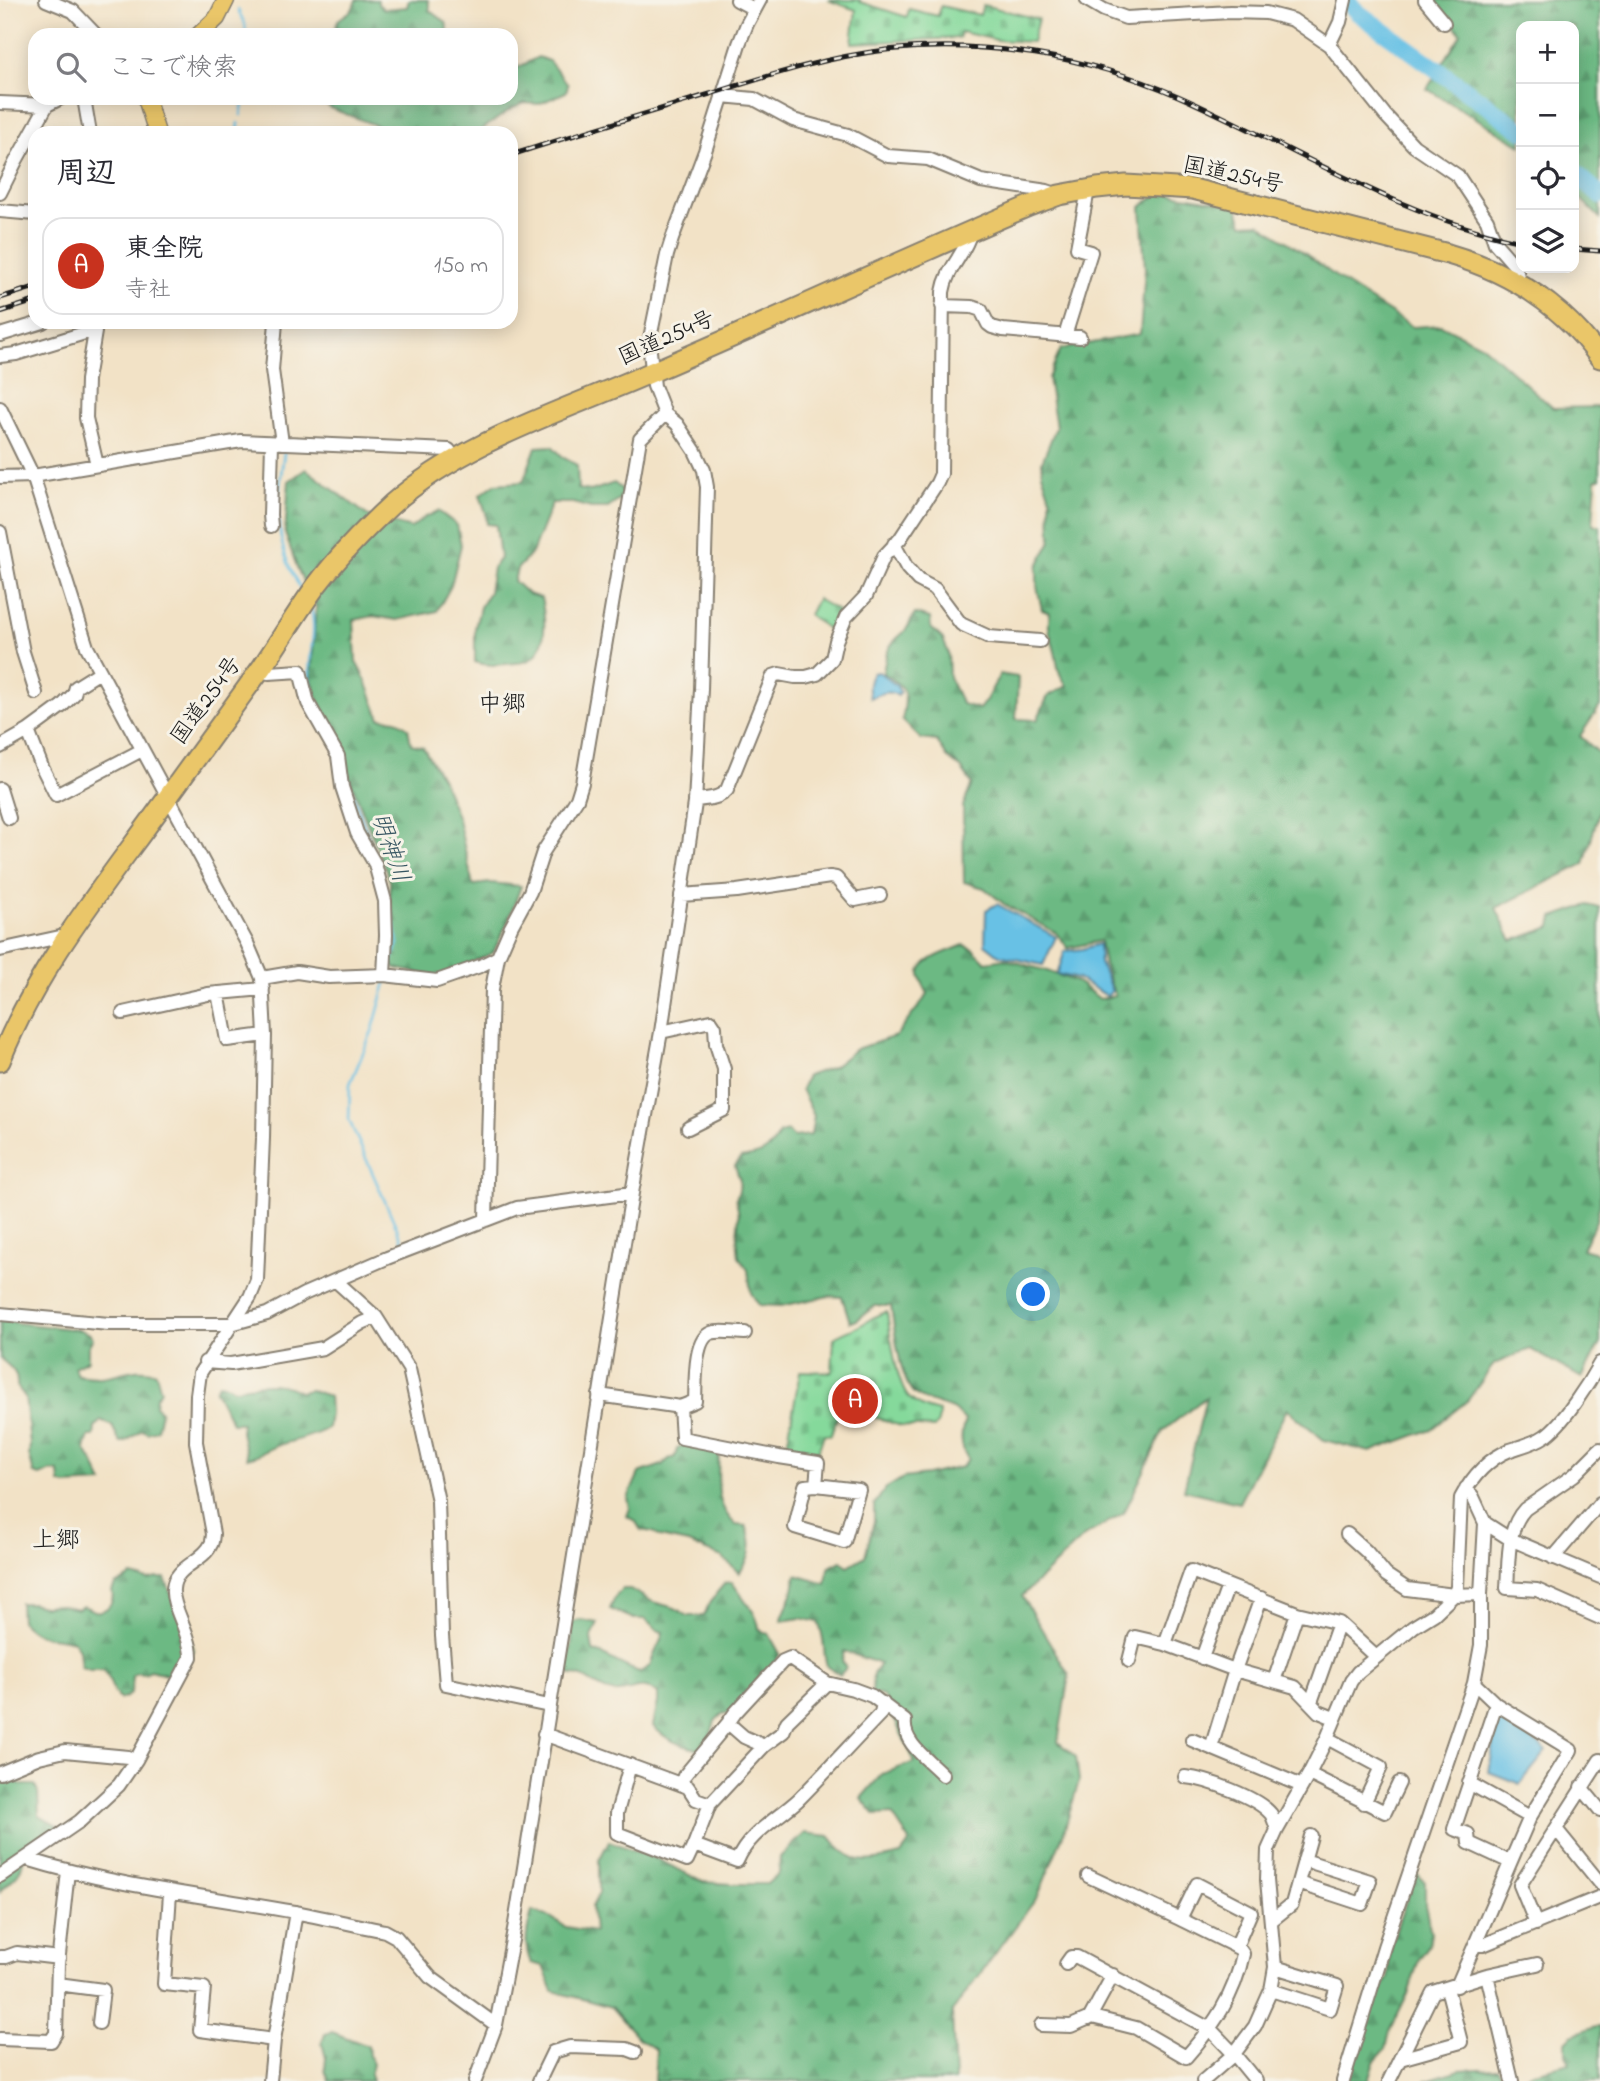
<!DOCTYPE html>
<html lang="ja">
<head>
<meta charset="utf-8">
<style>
  body { margin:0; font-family:"Indie Flower","Klee One",sans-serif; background:#f7f7f7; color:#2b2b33 }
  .controls { position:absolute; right:21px; top:21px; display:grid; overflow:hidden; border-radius:14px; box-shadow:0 4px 18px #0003 }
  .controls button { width:63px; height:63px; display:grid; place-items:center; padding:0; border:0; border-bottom:2px solid #e1e1e2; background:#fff; color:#2b2b33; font:35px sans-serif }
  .you { position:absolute; left:1034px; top:1295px; width:24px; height:24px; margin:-18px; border:5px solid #fff; border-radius:50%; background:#1a73e8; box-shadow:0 0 0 10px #1a73e833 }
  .badge { display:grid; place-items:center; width:46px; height:46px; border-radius:50%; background:#c8321e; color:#fff; font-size:23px; font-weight:700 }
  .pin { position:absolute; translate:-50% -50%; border:4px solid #fff; box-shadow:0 2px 7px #0006 }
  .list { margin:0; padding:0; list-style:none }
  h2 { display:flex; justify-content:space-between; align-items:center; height:91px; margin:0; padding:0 28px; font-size:30px }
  h2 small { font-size:23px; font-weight:400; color:#7c7c81 }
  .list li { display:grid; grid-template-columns:46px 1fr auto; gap:21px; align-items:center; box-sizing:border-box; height:98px; margin:0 14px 14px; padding:0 14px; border:2px solid #e1e1e2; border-radius:21px }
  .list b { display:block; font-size:26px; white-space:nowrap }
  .list p { margin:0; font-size:23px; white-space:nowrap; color:#7c7c81 }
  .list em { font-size:23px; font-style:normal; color:#7c7c81 }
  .icon { flex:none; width:38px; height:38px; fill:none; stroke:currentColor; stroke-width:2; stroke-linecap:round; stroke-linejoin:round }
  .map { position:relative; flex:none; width:1600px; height:2081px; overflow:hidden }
  .search { position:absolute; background:#fff; box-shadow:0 4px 18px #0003; left:28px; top:28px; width:490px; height:77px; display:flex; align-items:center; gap:18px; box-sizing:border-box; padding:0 24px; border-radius:21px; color:#7c7c81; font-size:26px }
  .panel { position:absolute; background:#fff; box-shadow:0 4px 18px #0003; left:28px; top:126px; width:490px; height:203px; border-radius:21px }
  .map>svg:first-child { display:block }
  .forest { fill:url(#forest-firs); stroke:#446a50; stroke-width:2 }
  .cemetery { fill:url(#cemetery-stones); stroke:#507a5c; stroke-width:2 }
  .water { fill:#68c1e5; stroke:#426e80; stroke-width:2 }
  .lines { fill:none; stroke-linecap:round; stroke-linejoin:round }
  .stream { stroke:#68c1e5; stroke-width:2.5 }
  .river { stroke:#68c1e5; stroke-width:18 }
  .minor-casing { stroke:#877f71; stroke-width:16 }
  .major-casing { stroke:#877f71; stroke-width:19 }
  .highway-casing { stroke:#877f71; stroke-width:23 }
  .minor { stroke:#fff; stroke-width:12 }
  .major { stroke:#eac669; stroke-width:16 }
  .highway { stroke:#eac669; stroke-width:19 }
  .rail-casing { stroke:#1c1c1c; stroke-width:5 }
  .rail { stroke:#f7f3e8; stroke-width:2.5; stroke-dasharray:8; stroke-linecap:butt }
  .labels { text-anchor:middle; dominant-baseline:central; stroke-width:6; stroke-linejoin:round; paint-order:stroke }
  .street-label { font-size:23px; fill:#1c1c1c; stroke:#f7f3e8 }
  .neighbourhood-label { font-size:24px; fill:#1c1c1c; stroke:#f7f3e8 }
  .water-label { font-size:24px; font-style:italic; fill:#375662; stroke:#f7f3e8 }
</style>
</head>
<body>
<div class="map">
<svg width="1600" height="2081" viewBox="0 0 1600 2081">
  <defs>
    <pattern id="forest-firs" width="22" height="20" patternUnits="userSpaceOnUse" patternTransform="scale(1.75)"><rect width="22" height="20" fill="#6cb983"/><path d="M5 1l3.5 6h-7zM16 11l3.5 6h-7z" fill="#5d9e71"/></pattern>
    <pattern id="cemetery-stones" width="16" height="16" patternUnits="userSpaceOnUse" patternTransform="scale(1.75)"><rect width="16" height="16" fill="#85d99b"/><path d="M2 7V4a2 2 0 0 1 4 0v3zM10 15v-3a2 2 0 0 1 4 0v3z" fill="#72ba85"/></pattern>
  </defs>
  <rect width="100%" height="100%" fill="#f7f3e8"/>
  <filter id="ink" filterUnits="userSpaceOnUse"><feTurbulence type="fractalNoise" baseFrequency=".0143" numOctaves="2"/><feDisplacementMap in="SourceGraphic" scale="14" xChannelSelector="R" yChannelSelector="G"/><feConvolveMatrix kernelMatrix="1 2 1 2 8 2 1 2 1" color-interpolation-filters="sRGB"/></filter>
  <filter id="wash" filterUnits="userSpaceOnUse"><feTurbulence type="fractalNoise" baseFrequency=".00686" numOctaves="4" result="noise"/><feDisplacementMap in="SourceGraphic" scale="28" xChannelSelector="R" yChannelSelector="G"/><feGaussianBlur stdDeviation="1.57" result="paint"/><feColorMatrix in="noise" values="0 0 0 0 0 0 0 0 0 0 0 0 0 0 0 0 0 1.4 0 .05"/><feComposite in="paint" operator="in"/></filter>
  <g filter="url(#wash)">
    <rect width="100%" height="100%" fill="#f2e2c6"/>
    <path class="forest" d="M356 0H378V4L384 9 407 7 409 0H428L430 11 446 22 449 35H333L338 20 352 10Z
      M1434 0H1600V218L1574 192V26H1521V145L1427 89 1461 34Z
      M538 57 549 61 568 85 566 92 539 104 524 103 511 109 477 133H409L378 126 351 116 330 108 320 98H511V71Z
      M1160 192 1237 205 1243 224 1259 223 1303 252 1347 285 1413 327 1441 325 1483 346 1553 408 1600 407V478L1596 479 1593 524 1600 526V706L1580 736 1600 754V809L1584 864 1496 908 1512 941 1551 927 1553 917 1588 905 1600 908V1203L1596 1221 1582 1249 1600 1254V1343L1582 1378 1530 1349 1494 1364 1468 1400 1432 1429 1370 1452 1324 1440 1287 1409 1239 1503 1184 1490 1206 1397 1163 1431 1124 1513 1086 1535 1022 1596 1069 1675 1058 1742 1076 1757 1079 1781 1063 1835 1038 1896 952 2012 955 2081H654L656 2050 638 2038 611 2007 553 1991 543 1966 531 1963C523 1946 527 1929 532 1911L550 1917 566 1927 594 1932 592 1907 599 1893V1860L609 1841 657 1859 703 1882 732 1884H767L779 1873 780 1857 805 1833 829 1836C855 1867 863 1863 901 1855L910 1841 892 1814 875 1815 861 1798 882 1774 915 1762 883 1696 872 1693 873 1674 880 1664 844 1651 842 1661 846 1668 840 1675 827 1666C822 1649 826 1639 818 1622L801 1618 781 1621 792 1594 796 1575 826 1584 828 1568 841 1561 848 1566 865 1556 874 1521V1505L885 1489 903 1478 927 1475 962 1467 968 1459C960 1446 960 1435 965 1420 961 1417 957 1412 952 1409 940 1404 927 1402 916 1395 900 1385 894 1326 891 1306H875L857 1320 850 1322 842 1297 829 1296 781 1306 759 1305 751 1293 748 1270 739 1257 737 1236 739 1215 736 1199 739 1190 740 1180 735 1166 741 1158C761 1155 770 1152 780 1133L787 1131 794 1137 811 1135 814 1116 801 1089 807 1076 833 1067 856 1049 896 1036 928 994C925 987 919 979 920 972 921 959 953 950 964 945L973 949 986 962 1005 959 1047 971 1077 982 1100 999 1115 996 1104 965 1100 941 1068 948 1056 933 1004 904 984 888 964 882 963 806 972 784 961 768 947 757 937 741 921 739 902 720C908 694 907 687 883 673 886 653 887 646 903 633 908 629 911 619 915 614L930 618 931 628 943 639 948 652 949 677 962 704 979 709 986 700 1000 674 1018 677 1016 719 1037 720 1048 696 1067 686C1055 669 1059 665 1054 648 1050 634 1047 627 1050 613L1042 610 1037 586V567L1051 541 1050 498 1042 473V462L1056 427 1048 378 1061 349 1140 334 1145 269 1141 207Z
      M552 446 564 458 577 465 578 489 591 491 614 483 622 489 623 497 608 508H591L573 503H552L532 553 517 569 514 581 528 594 541 598C545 615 549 650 529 660 523 663 515 663 508 664 496 665 486 666 475 662V628L480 607 489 592 493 568 500 558 496 525 487 524 486 513 480 495 495 484 523 482 536 447Z
      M306 469 384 528 393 523 411 528 424 518 438 511 457 525 461 545 451 586 437 611 397 620 373 616 354 620 356 662 366 681 380 718 396 720 408 728 411 744 423 747 442 779 458 819 473 885 491 883 521 886 508 921 493 953 437 977 395 968 388 960 390 881 350 779 344 748 318 699 311 678 316 607 298 570 285 533 289 481Z
      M0 1319 17 1323 81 1330 90 1334 93 1338 88 1347V1360L74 1367 77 1375C84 1376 92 1377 100 1377 118 1376 138 1364 156 1373L161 1390 156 1397 155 1406 161 1411 157 1430 147 1433 142 1430 125 1442H120L112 1426 101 1420 95 1428 94 1436H89L85 1449 93 1462 103 1483 65 1485 60 1483 59 1472 51 1471 40 1476 34 1474 29 1454 30 1444 25 1397 17 1386C18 1370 10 1368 0 1358Z
      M219 1383C227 1383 228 1388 235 1389 238 1389 242 1387 246 1386 265 1383 283 1382 300 1392L310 1390 329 1396 330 1413 328 1428C314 1437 295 1440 279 1445 268 1449 258 1456 247 1458L241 1432 242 1423H232L215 1390Z
      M684 1444 719 1453C718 1479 714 1506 736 1525L746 1526C754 1543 752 1558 739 1573L722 1557 688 1543 660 1537 653 1532 641 1530 636 1522 627 1516 630 1508 628 1498 639 1473 662 1465 669 1459 675 1457 677 1449Z
      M132 1576 149 1580 157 1578H165L194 1650 175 1676 150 1670 145 1674 137 1673 132 1676 131 1693 126 1697 120 1699C109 1689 112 1678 103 1670H90L81 1667 79 1650 74 1641C50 1634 41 1642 21 1621L20 1603H31L43 1606 61 1605 77 1609 83 1606C87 1607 91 1610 95 1611 107 1613 115 1602 112 1591L115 1585Z
      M732 1582C741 1596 758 1613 759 1629L764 1633 769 1634 780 1654 773 1665 761 1674 755 1684 743 1695 731 1712 722 1714 715 1721 709 1740 698 1749C680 1746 665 1739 653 1726L658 1702V1693C636 1681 632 1694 613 1692 597 1691 587 1674 571 1675L567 1671 572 1642V1622L581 1620 598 1623 591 1639 593 1651C609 1656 623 1667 640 1672L650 1666C653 1653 661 1645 663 1632L657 1630 644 1619H634L610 1609 615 1597 622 1589H630L653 1602 675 1608 688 1616H704C708 1603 716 1593 725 1583Z
      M0 1777 9 1778 22 1785H35L38 1792 39 1816 59 1827 56 1833 24 1853C21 1879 15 1874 0 1892Z
      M1416 1873 1425 1882V1905L1431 1933 1429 1945 1419 1959 1409 1992 1390 2031 1386 2049 1374 2062 1368 2081H1348L1368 2016 1388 1977 1391 1943Z
      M1596 2026H1600V2081H1518L1534 2072 1570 2063 1566 2054V2041L1572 2035Z
      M332 2032 368 2046 369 2056 373 2064 370 2075 372 2081H329L325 2070 326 2058 322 2043 325 2034Z
      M1497 2068 1507 2081H1424L1459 2070Z"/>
    <path class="cemetery" d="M828 0H860V2L907 17 909 9 938 16 941 6 980 15 983 5 1038 19 1032 42 997 40 961 32 959 38 852 43 856 10Z
      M817 599 843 614 833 633 809 615Z
      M887 1312C889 1330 897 1386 909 1398 918 1406 928 1409 939 1412L938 1422 934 1428 901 1426 841 1406 831 1435 824 1434 817 1455 786 1451 800 1371 832 1372 834 1338C843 1332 852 1330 861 1325 870 1320 876 1314 887 1312Z"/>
    <path class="water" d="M879 672 896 685 900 692 898 696C888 689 881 694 870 698 868 688 868 682 873 673Z
      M997 904 1056 937 1043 965 999 955 985 944 986 910Z
      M1099 944 1100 963 1112 991 1107 996 1078 979 1057 974 1065 951 1082 949Z
      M1504 1719 1547 1751 1520 1784 1489 1772 1497 1724Z"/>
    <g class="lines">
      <path class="stream" d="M238 10 245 24 246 35
        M241 115 244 98
        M238 133 239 123
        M285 446C277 501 271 541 302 591
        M310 686C306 660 319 631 310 606
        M347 779 372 848
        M390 966 398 943 391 911
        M387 979 373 1029 350 1084 349 1120 403 1242 419 1239"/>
      <path class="river" d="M1346 0 1357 12 1521 130
        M1574 172 1600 195"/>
    </g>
  </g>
  <g filter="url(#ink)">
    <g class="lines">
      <g class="minor-casing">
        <path id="minor" d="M46 0 73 11 96 35
          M737 0 754 9
          M1087 0 1104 10 1126 18 1230 12 1266 13 1293 20 1329 45 1385 115 1414 146 1458 176 1487 220 1495 243 1516 267 1519 282
          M1425 0 1444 23
          M1329 45 1340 22 1345 0
          M722 96 754 99 793 120 848 135 888 156 928 159 981 181 1047 191 1059 195
          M84 98 90 133
          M0 103 47 105
          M0 193 16 161 47 105 61 98
          M0 211 35 214
          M942 306 972 307 981 310 988 324 992 327 1003 330 1080 337
          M276 322 272 370 282 443
          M0 335 43 322
          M1065 336 1091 252 1077 248 1088 190
          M0 356 16 354 88 332H95L87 380 86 418 97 465
          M0 408 33 476 87 647 247 943 262 978 265 1035 263 1138 257 1280 250 1297 200 1373 197 1395 196 1442 213 1534C213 1534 212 1544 211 1544 204 1562 174 1566 173 1589 171 1607 191 1633 191 1657L136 1760 119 1785 80 1821 0 1876
          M0 477 33 476 241 441 449 450 456 460
          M271 526 270 515 272 443
          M0 532 23 652 36 693
          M894 544 907 568 918 580 935 589 961 624 989 637 1040 641
          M259 671 269 673 300 671 308 703 338 756 342 787 357 833 375 864 385 901 386 935 384 975
          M28 731 42 767 56 795 142 750
          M0 747 28 731 62 706 74 694 76 687 100 672
          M0 789 9 818
          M695 800C706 799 719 799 727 790L773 676 779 674 795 677H806L817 674 832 659 836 641 846 617 866 596 884 556 900 539 937 483 941 474 943 292C947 267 965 255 971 231
          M681 895 737 891 830 877 836 878 855 900 880 895
          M0 950 69 935
          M262 978 297 972 329 977 384 975 437 981 480 966 498 957
          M218 993 227 1040 265 1035
          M123 1013 208 994 263 989
          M661 1032 711 1021 715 1027 716 1044 724 1069V1110L688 1128
          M486 1220 492 989 498 957 511 927 530 892 543 852 577 799 582 783 640 439 665 414
          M336 1281 376 1317 409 1369 438 1501 442 1636 446 1684 549 1706
          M0 1314 109 1324H231L267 1314 304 1294 387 1258 517 1208 632 1193
          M205 1362 231 1364 323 1348 362 1323 376 1317
          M599 1395 680 1407 682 1438 779 1457 818 1463 816 1485 859 1490 844 1542 795 1527 805 1486 816 1485
          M680 1407 695 1401C696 1386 693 1339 711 1333 720 1330 735 1333 745 1333
          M1600 1449 1574 1475 1525 1509C1506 1529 1509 1562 1507 1588L1537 1590 1600 1618
          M1485 1523 1510 1539 1600 1577
          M1347 1534 1367 1552 1386 1575 1407 1589 1454 1595 1481 1594
          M1553 1558 1600 1503
          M1202 1658 1228 1586
          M1129 1661 1135 1637 1165 1644
          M1274 1681 1297 1613
          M827 1683 787 1722 783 1732 764 1746 710 1804 694 1845 737 1861C749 1833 776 1820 798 1800 826 1772 853 1742 881 1713L883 1703
          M1311 1702 1339 1623
          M1496 1704 1454 1829 1468 1834 1469 1843 1510 1862
          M1334 1718 1319 1712 1295 1687 1235 1670 1165 1644 1191 1571 1297 1613 1339 1623 1376 1657
          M728 1723 744 1737 764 1746
          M544 1734 688 1787 696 1799 710 1804
          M1327 1738 1381 1767 1364 1803
          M1192 1740 1302 1786
          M1211 1748 1235 1670 1261 1598
          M630 1765 617 1813V1833L687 1860 694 1845
          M0 1773 39 1757 65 1751 128 1757 136 1760
          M1309 1774 1385 1812 1399 1783
          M1185 1777C1207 1779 1257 1797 1271 1814 1274 1819 1275 1824 1277 1830
          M1469 1783 1530 1817
          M681 1784 684 1776 728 1723 735 1713 783 1661 790 1658 827 1683 853 1689 872 1696 905 1721C902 1743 929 1760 943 1775
          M1581 1787 1600 1810
          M1556 1829 1600 1883
          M27 1859C114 1886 205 1896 295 1912 325 1918 355 1925 385 1931L396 1937 430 1977 496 2025
          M1088 1876 1180 1919
          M1298 1883 1362 1904 1370 1881 1304 1860
          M170 1893 164 1984 204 1988 200 2030 274 2040
          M1272 1920 1292 1904 1311 1836
          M1536 1924 1520 1885 1600 1760
          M1475 1945H1483L1600 1897
          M0 1957H6L17 1953 59 1958
          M1066 1964 1071 1957H1077L1210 2029 1234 2054 1256 2081
          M1487 1975 1512 2081
          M58 1984 103 1990 99 2023
          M1457 1986 1530 1817 1571 1750 1496 1704 1474 1683
          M1271 1990 1330 2009 1337 1986 1275 1967
          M1089 2019 1113 1975
          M1041 2025 1071 2026 1092 2017 1136 2028 1186 2057C1214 2025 1234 1997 1243 1954L1239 1948 1180 1919 1197 1884 1251 1912 1236 1947
          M0 2039 51 2041 56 2033 58 1964 68 1871
          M1400 2059 1461 2042 1447 1988
          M270 2081 274 2040 296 1912
          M475 2081 496 2025 515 1924 632 1193 661 1032 695 803 701 689 707 487 704 470 695 451 677 424 665 414 654 386 649 343 667 255 672 239 705 151 739 44 747 24 760 0
          M539 2081 553 2052 570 2047 627 2049 635 2052
          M1203 2081 1234 2054 1255 2026 1271 1990 1275 1967 1267 1880 1268 1850 1277 1830 1309 1774 1327 1738 1351 1681 1358 1672 1413 1627 1434 1614 1454 1595 1457 1587 1461 1498C1472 1477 1488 1459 1510 1450 1522 1446 1535 1443 1545 1436 1563 1424 1589 1383 1600 1363
          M1343 2081 1384 1947 1474 1683 1481 1645V1594L1485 1523 1473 1497 1466 1488
          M1389 2081 1433 1992 1487 1975 1537 1964"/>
      </g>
      <g class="major-casing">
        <path id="major" d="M199 35 217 18 226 0
          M146 98 157 133"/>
      </g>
      <g class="highway-casing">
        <path id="highway" d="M0 1061C39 963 107 882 168 797 199 754 231 710 262 667 280 641 297 612 316 586 338 557 365 529 392 504 465 440 564 411 652 372 778 318 902 260 1029 206L1059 195 1097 188 1126 185 1193 189 1448 254C1510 272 1562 304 1600 358"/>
      </g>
      <use href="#minor" class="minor"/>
      <use href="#major" class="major"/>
      <use href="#highway" class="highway"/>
      <g class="rail-casing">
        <path id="rail" d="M511 155C577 134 644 114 710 94 768 76 826 57 886 50 986 39 1086 56 1178 96 1292 146 1398 216 1521 242
          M1574 249 1600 251
          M0 298 35 287
          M0 312 35 301"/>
      </g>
      <use href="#rail" class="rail"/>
    </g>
  </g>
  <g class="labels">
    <g class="street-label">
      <text transform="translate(1233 176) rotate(12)">国道254号</text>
      <text transform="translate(667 339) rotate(-24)">国道254号</text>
      <text transform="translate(207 701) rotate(-54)">国道254号</text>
    </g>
    <g class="neighbourhood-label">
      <text x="502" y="705">中郷</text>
      <text x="56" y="1541">上郷</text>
    </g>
    <g class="water-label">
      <text transform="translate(389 848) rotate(71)">明神川</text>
    </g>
  </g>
</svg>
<div class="controls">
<button>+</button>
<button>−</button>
<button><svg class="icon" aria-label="locate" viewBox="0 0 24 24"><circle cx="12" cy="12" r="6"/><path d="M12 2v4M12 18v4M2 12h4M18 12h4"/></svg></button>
<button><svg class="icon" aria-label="layers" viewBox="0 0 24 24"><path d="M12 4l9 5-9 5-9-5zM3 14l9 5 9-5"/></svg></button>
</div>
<div class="you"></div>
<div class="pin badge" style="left:855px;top:1401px">A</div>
<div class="search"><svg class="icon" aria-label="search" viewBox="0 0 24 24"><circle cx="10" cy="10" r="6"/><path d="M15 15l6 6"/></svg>ここで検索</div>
<section class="panel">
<h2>周辺<small></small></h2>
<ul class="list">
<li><span class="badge">A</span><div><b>東全院</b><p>寺社</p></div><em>150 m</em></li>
</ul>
</section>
</div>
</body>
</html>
